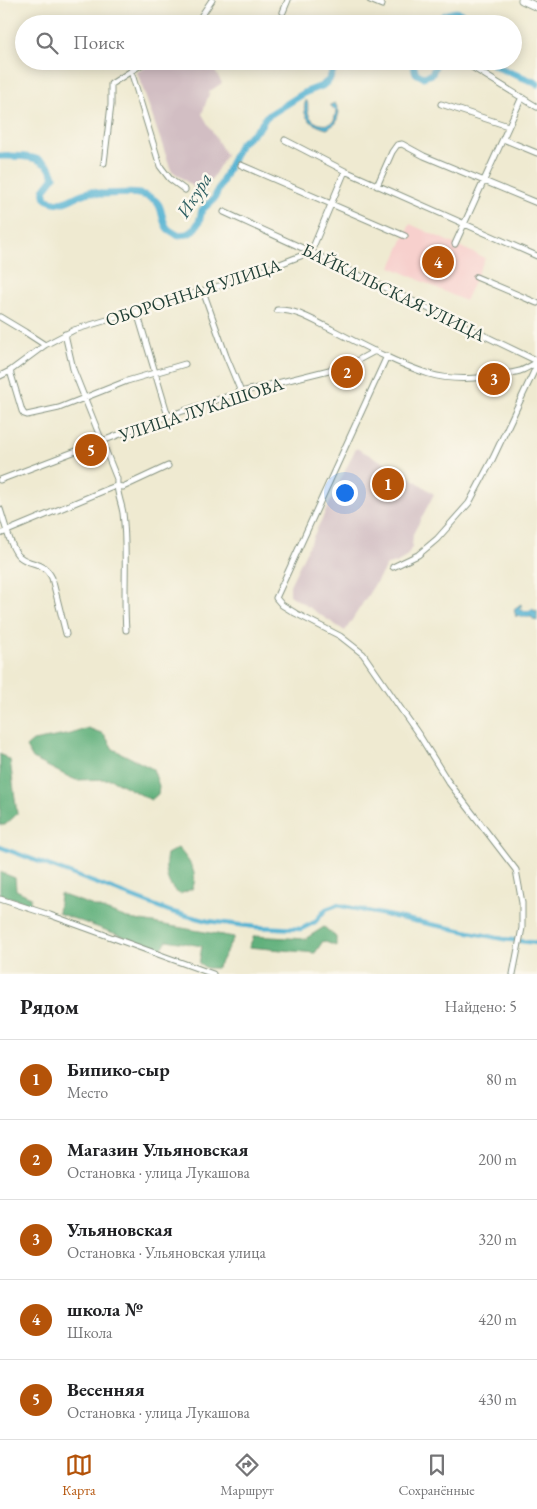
<!DOCTYPE html>
<html lang="ru">
<head>
<meta charset="utf-8">
<style>
  body { margin:0; font-family:"EB Garamond",serif; background:#f6f6f6; color:#202124 }
  .you { position:absolute; left:344px; top:492px; width:18px; height:18px; margin:-12px; border:4px solid #fff; border-radius:50%; background:#1a73e8; box-shadow:0 0 0 8px #1a73e833 }
  .badge { display:grid; place-items:center; width:32px; height:32px; border-radius:50%; background:#b45309; color:#fff; font-size:16px; font-weight:700 }
  .pin { position:absolute; translate:-50% -50%; border:2px solid #fff; box-shadow:0 1px 5px #0006 }
  .list { margin:0; padding:0; list-style:none }
  h2 { display:flex; justify-content:space-between; align-items:center; height:65px; margin:0; padding:0 20px; font-size:21px }
  h2 small { font-size:16px; font-weight:400; color:#757577 }
  .list li { display:grid; grid-template-columns:32px 1fr auto; gap:15px; align-items:center; box-sizing:border-box; height:80px; padding:0 20px; border-top:1px solid #e0e0e0 }
  .list b { display:block; font-size:19px; white-space:nowrap }
  .list p { margin:0; font-size:16px; white-space:nowrap; color:#757577 }
  .list em { font-size:16px; font-style:normal; color:#757577 }
  .icon { flex:none; width:28px; height:28px; fill:none; stroke:currentColor; stroke-width:2; stroke-linecap:round; stroke-linejoin:round }
  .map { position:relative; flex:none; width:537px; height:974px; overflow:hidden }
  .search { position:absolute; background:#fff; box-shadow:0 2px 12px #0003; left:15px; right:15px; top:15px; height:55px; display:flex; align-items:center; gap:12px; box-sizing:border-box; padding:0 18px; border-radius:28px; color:#757577; font-size:19px }
  .sheet { height:465px; background:#fff }
  nav { display:flex; justify-content:space-around; align-items:center; box-sizing:border-box; height:70px; border-top:1px solid #e0e0e0; background:#fff; font-size:14px; color:#757577 }
  nav a { display:grid; justify-items:center; gap:2px }
  nav .on { color:#b45309 }
  .map>svg:first-child { display:block }
  .built { fill:#f7d0cd }
  .industrial { fill:#d2bec3 }
  .forest { fill:#60b07c; stroke:#407658 }
  .water { fill:#54b2d2; stroke:#3a7883 }
  .lines { fill:none; stroke-linecap:round; stroke-linejoin:round }
  .canal { stroke:#54b2d2; stroke-width:4.5 }
  .river { stroke:#54b2d2; stroke-width:7 }
  .minor-casing { stroke:#879482; stroke-width:7 }
  .major-casing { stroke:#879482; stroke-width:9 }
  .minor { stroke:#fff; stroke-width:5 }
  .major { stroke:#fff; stroke-width:7 }
  .labels { text-anchor:middle; dominant-baseline:central; stroke-width:5; stroke-linejoin:round; paint-order:stroke }
  .street-label { font-size:18px; fill:#1f3d34; stroke:#fbf7ec }
  .water-label { font-size:19px; font-style:italic; fill:#2f6063; stroke:#fbf7ec }
</style>
</head>
<body>
<div class="map">
<svg width="537" height="974" viewBox="0 0 537 974">
  <rect width="100%" height="100%" fill="#fbf7ec"/>
  <filter id="ink" filterUnits="userSpaceOnUse"><feTurbulence type="fractalNoise" baseFrequency=".02" numOctaves="2"/><feDisplacementMap in="SourceGraphic" scale="10" xChannelSelector="R" yChannelSelector="G"/><feConvolveMatrix kernelMatrix="1 2 1 2 8 2 1 2 1" color-interpolation-filters="sRGB"/></filter>
  <filter id="wash" filterUnits="userSpaceOnUse"><feTurbulence type="fractalNoise" baseFrequency=".0096" numOctaves="4" result="noise"/><feDisplacementMap in="SourceGraphic" scale="20" xChannelSelector="R" yChannelSelector="G"/><feGaussianBlur stdDeviation="1.12" result="paint"/><feColorMatrix in="noise" values="0 0 0 0 0 0 0 0 0 0 0 0 0 0 0 0 0 1.4 0 .05"/><feComposite in="paint" operator="in"/></filter>
  <g filter="url(#wash)">
    <rect width="100%" height="100%" fill="#efead1"/>
    <path class="built" d="M410 224 485 258 465 301 391 267Z"/>
    <path class="industrial" d="M156 61H209L222 83 210 91 202 114 226 155 203 194 171 170 137 72Z
      M356 448 403 472 434 494 413 534 412 547 406 557 396 563 387 565 345 631 290 595V585Z"/>
    <path class="forest" d="M88 728 104 734 113 749 153 769 159 786 158 794 151 800 111 779 76 780 69 777 33 759 26 747 33 741 71 734Z
      M0 754 10 760 17 814 5 825H0Z
      M178 848C188 859 200 874 192 889L180 894C166 887 164 868 167 854Z
      M0 872 15 878 16 890 31 897 30 904 0 894Z
      M60 894 130 919 234 937 219 965 216 968H207L199 964 202 946 167 940 161 950 58 913Z
      M324 927 336 937V946L323 941 315 953 249 947 254 936 305 939Z"/>
    <path class="water" d="M306 100C309 104 307 107 308 112 311 124 325 128 334 121L336 111 330 105 335 103 339 112 336 123 327 129C312 125 300 117 306 100Z
      M521 604V607L519 609C524 610 528 613 533 608L534 611 537 610V621L534 620 532 617H522L517 615 516 617 514 609Z"/>
    <g class="lines">
      <path class="canal" d="M0 847 172 912 208 921 256 927 301 929 315 922 326 909 337 905 503 939 537 943"/>
      <path class="river" d="M434 24C446 11 462 6 471 24
        M412 61 416 73 423 77 432 74 437 61
        M489 61C503 73 522 75 537 84
        M0 156C19 156 48 154 54 177L44 190 46 199C64 209 71 196 89 192 93 191 96 193 100 194 118 195 137 189 153 199 164 205 160 220 168 229 170 231 175 233 177 235L188 234 193 231 199 222 202 210 214 199 240 144 259 128 266 117 306 92 322 86 329 80 333 71 341 61"/>
    </g>
  </g>
  <g filter="url(#ink)">
    <g class="lines">
      <g class="minor-casing">
        <path id="minor" d="M370 0 382 5
          M283 12 288 0
          M196 24 212 0
          M467 64 537 107
          M131 71 160 166 170 179 185 190
          M441 104 508 126
          M503 139 537 153
          M285 140 345 171 537 256
          M104 163 111 105V84L147 61
          M241 165 405 236
          M377 186 392 152 397 145 402 144 424 156 537 203
          M224 212 311 252 537 361
          M455 244 522 97
          M476 277 537 303
          M203 291 226 356 241 392
          M277 310C296 309 314 321 331 329 362 345 395 363 429 374 456 382 492 378 520 371 526 369 532 365 537 362
          M137 312 168 416
          M0 317 25 332 45 345
          M65 334 73 369 117 479C116 492 121 501 123 513 128 552 123 591 126 630
          M387 356 276 598 282 605 295 613 340 636 363 654 421 738 447 780 516 870 522 903V928L513 974
          M10 371 22 411 24 414 27 415 59 408 127 381 185 364
          M0 376 10 371 45 345 74 330 236 281 311 252 345 171
          M0 480 168 416 241 392 349 365 375 351
          M0 509C4 520 11 551 20 557 33 567 43 560 52 578L66 634
          M0 534 108 489 116 486 123 487 168 466
          M393 567 418 555 437 539 469 503 493 458 537 365
          M0 899 50 915 213 974"/>
      </g>
      <g class="major-casing">
        <path id="major" d="M522 0 537 7"/>
      </g>
      <use href="#minor" class="minor"/>
      <use href="#major" class="major"/>
    </g>
  </g>
  <g class="labels">
    <g class="street-label">
      <text transform="translate(193 292) rotate(-18)">ОБОРОННАЯ УЛИЦА</text>
      <text transform="translate(394 292) rotate(26)">БАЙКАЛЬСКАЯ УЛИЦА</text>
      <text transform="translate(201 409) rotate(-18)">УЛИЦА ЛУКАШОВА</text>
    </g>
    <g class="water-label">
      <text transform="translate(194 195) rotate(-58)">Икура</text>
    </g>
  </g>
</svg>
<div class="you"></div>
<div class="pin badge" style="left:388px;top:484px">1</div>
<div class="pin badge" style="left:347px;top:372px">2</div>
<div class="pin badge" style="left:494px;top:379px">3</div>
<div class="pin badge" style="left:438px;top:262px">4</div>
<div class="pin badge" style="left:91px;top:450px">5</div>
<div class="search"><svg class="icon" aria-label="search" viewBox="0 0 24 24"><circle cx="10" cy="10" r="6"/><path d="M15 15l6 6"/></svg>Поиск</div>
</div>
<section class="sheet">
<h2>Рядом<small>Найдено: 5</small></h2>
<ul class="list">
<li><span class="badge">1</span><div><b>Бипико-сыр</b><p>Место</p></div><em>80 m</em></li>
<li><span class="badge">2</span><div><b>Магазин Ульяновская</b><p>Остановка · улица Лукашова</p></div><em>200 m</em></li>
<li><span class="badge">3</span><div><b>Ульяновская</b><p>Остановка · Ульяновская улица</p></div><em>320 m</em></li>
<li><span class="badge">4</span><div><b>школа №</b><p>Школа</p></div><em>420 m</em></li>
<li><span class="badge">5</span><div><b>Весенняя</b><p>Остановка · улица Лукашова</p></div><em>430 m</em></li>
</ul>
</section>
<nav>
<a class="on"><svg class="icon" aria-label="map" viewBox="0 0 24 24"><path d="M3 6l6-2 6 2 6-2v14l-6 2-6-2-6 2zM9 4v14M15 6v14"/></svg>Карта</a>
<a><svg class="icon" aria-label="directions" viewBox="0 0 24 24"><path d="M12 3l9 9-9 9-9-9zM9 14v-3h6M13 9l2 2-2 2"/></svg>Маршрут</a>
<a><svg class="icon" aria-label="saved" viewBox="0 0 24 24"><path d="M7 4h10v16l-5-4-5 4z"/></svg>Сохранённые</a>
</nav>
</body>
</html>
